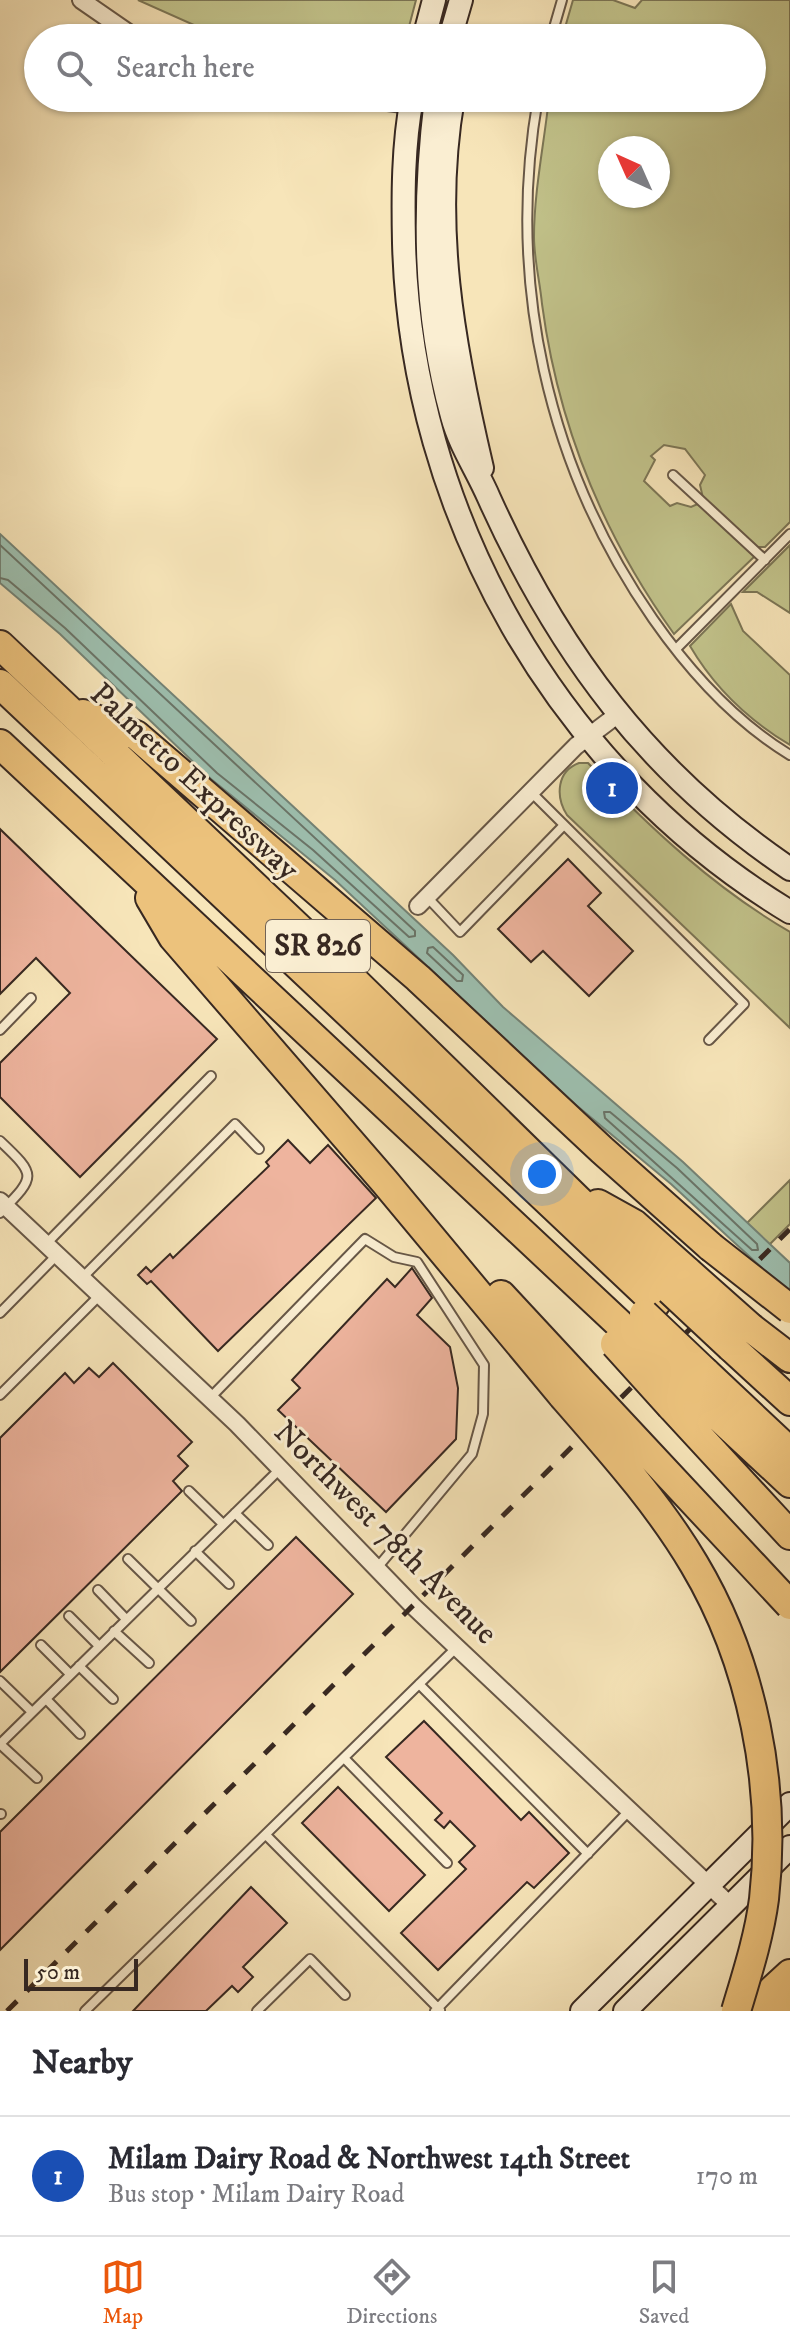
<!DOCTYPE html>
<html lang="en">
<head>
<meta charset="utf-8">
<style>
  body { margin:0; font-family:"IM FELL DW Pica",serif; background:#f7f7f7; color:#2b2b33 }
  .compass { position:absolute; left:598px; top:136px; width:72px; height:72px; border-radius:50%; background:#fff; box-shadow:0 2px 6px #0004; rotate:315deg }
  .scale { position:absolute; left:24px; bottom:20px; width:114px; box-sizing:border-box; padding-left:8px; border:4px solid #372821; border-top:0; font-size:22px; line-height:28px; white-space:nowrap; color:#372821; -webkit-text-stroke:6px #faeed2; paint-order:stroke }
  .you { position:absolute; left:542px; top:1174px; width:28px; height:28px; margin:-20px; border:6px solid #fff; border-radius:50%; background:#1a73e8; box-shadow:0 0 0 12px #1a73e833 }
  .badge { display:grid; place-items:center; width:52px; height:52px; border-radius:50%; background:#ea580c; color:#fff; font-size:26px; font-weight:700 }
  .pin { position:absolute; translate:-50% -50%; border:4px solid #fff; box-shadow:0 2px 8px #0006 }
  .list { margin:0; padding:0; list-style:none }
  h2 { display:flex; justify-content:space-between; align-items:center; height:104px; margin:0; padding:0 32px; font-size:34px }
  h2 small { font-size:26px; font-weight:400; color:#7c7c81 }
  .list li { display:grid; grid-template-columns:52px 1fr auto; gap:24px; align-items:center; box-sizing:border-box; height:120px; padding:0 32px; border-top:2px solid #e1e1e2 }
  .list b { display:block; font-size:30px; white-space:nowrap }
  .list p { margin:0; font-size:26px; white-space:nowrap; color:#7c7c81 }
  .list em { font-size:26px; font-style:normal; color:#7c7c81 }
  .icon { flex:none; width:44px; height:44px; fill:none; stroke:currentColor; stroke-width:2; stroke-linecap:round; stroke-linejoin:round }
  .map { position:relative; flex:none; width:790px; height:2011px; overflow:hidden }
  .search { position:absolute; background:#fff; box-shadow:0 2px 6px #0004; left:24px; right:24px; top:24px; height:88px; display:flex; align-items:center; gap:20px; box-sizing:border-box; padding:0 28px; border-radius:44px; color:#7c7c81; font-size:30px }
  .sheet { height:224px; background:#fff }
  nav { display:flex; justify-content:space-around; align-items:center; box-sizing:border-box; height:112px; border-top:2px solid #e1e1e2; background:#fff; font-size:22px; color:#7c7c81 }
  nav a { display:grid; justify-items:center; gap:4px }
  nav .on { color:#ea580c }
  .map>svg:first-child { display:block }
  .green { fill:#c2c38b; stroke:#7c7656; stroke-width:2; fill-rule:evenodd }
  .water { fill:#9dbfaf; stroke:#748376; stroke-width:2 }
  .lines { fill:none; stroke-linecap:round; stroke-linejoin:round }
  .shore { stroke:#6a7468; stroke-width:2 }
  .building { fill:#eeb49e; stroke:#372821; stroke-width:2 }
  .service-casing { stroke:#675747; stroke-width:12 }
  .minor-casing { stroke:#675747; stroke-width:20 }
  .secondary-casing { stroke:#372821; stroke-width:26 }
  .motorway-casing { stroke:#372821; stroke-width:32 }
  .service { stroke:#faeed2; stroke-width:8 }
  .minor { stroke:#faeed2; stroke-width:16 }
  .secondary { stroke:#faeed2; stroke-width:22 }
  .motorway { stroke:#ecc27c; stroke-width:28 }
  .rail { stroke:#372821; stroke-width:5; stroke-dasharray:14 14; stroke-linecap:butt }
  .motorway-bridge-casing { stroke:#372821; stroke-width:32; stroke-linecap:butt }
  .motorway-bridge { stroke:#ecc27c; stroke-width:28 }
  .labels { text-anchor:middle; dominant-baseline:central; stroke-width:6; stroke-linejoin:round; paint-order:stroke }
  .shield { fill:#faeed2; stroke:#726356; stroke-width:2 }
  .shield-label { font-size:30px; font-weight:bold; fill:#372821 }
  .street-label { font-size:32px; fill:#372821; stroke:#faeed2 }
</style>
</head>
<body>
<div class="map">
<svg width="790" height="2011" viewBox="0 0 790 2011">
  <rect width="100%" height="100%" fill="#f7e5b9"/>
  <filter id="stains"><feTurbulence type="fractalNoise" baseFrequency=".0025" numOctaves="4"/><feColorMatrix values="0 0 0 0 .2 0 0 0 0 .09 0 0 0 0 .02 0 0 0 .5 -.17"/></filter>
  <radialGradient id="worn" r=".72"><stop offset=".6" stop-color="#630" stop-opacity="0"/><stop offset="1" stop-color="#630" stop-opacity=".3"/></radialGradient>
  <path class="green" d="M138 0H416L406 38H223Z
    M573 0H613L635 8 642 0H790V522L765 547H757L703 498 700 485 705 475 685 449 664 445 651 456 655 460 644 481 670 506 677 503 691 507 700 503 756 555 674 634C603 535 558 425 542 304 540 282 534 259 534 237 534 192 544 144 549 98H752V38H562ZM610 148H658V196H610Z
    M790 545V613L757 592H743Z
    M731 604 743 631 790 675V745C750 721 714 687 690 646Z
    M579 763H588C649 827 713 887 790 932V1028L567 815C555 796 557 771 579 763Z
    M790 1180V1224L769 1245 747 1223Z"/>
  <path class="water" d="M0 534 453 955 503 1007 683 1162 790 1263V1294L671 1184 576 1105 335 880 211 779 60 634 0 583Z"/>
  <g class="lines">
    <path class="shore" d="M0 545 415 931V936L409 937 313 850 217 773 65 628 8 580 0 578
      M433 947 463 975 462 981H457L427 953 428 948Z
      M604 1112H610L677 1168 757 1244 758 1250H752L605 1118Z"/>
  </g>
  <path class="building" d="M0 829 217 1039 80 1177 0 1097V1063L70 993 36 958 0 994Z
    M568 859 601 893 588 906 633 951 589 996 543 951 531 962 498 929Z
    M288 1140 310 1163 328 1145 376 1198 218 1351 151 1281 147 1284 138 1275 146 1267 151 1272 170 1254 173 1258 269 1166 266 1162Z
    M412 1268 432 1298 417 1315 450 1347 458 1388 456 1439 386 1512 278 1410 300 1388 292 1380 387 1279 395 1287Z
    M113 1363 192 1442 178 1456 188 1466 173 1481 182 1491 0 1672V1438L65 1373 74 1383 89 1368 99 1377Z
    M296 1537 353 1594 0 1950V1832Z
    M424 1721 521 1820 529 1812 569 1853 534 1888 527 1882 438 1970 401 1933 466 1869 459 1862 475 1846 450 1821 444 1828 435 1820 442 1813 386 1757Z
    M338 1787 425 1875 389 1911 302 1823Z
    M251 1887 287 1923 243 1967 253 1977 238 1992 232 1986 206 2011H133Z"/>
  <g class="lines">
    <g class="service-casing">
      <path id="service" d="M551 38 562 0
        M538 98C506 280 547 467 653 619 690 672 734 721 790 755
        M673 475 765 560
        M676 649 790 534
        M531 792 744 1004 709 1040
        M427 897 460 932 564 825
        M0 1030 31 998
        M0 1141C37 1176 36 1176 0 1213
        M46 1244 211 1076
        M82 1278 235 1124 259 1149
        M0 1313 57 1255
        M0 1395 99 1296
        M210 1398 365 1239 394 1257 417 1262 484 1365 483 1414 472 1454 377 1568
        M189 1491 223 1524
        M235 1513 268 1545
        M195 1551 229 1584
        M128 1559 191 1621
        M98 1590 126 1619
        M69 1616 99 1646
        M114 1631 149 1663
        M41 1645 70 1674
        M79 1666 113 1699
        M0 1681 32 1712
        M419 1684 588 1854
        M46 1699 80 1734
        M0 1744 281 1468
        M0 1744 37 1778
        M344 1758 447 1863
        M0 1814H1
        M266 1835 440 2010
        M85 2011 457 1647
        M257 2011 310 1959 345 1995
        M435 2011 629 1811"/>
    </g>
    <g class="minor-casing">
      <path id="minor" d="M81 0 136 38
        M357 98 411 105
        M418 906 576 746 617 715
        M0 1201 237 1424 413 1606 731 1906"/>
    </g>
    <g class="secondary-casing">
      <path id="secondary" d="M424 38 434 0
        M450 38 461 0
        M412 98C403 145 403 196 404 243 411 514 557 771 790 912
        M436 98C423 205 423 311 452 416 460 446 477 470 489 498 559 653 648 773 790 869
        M453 98C431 224 453 345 482 468
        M582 2011 790 1804
        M625 2011 790 1847"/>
    </g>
    <g class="motorway-casing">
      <path id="motorway" d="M0 645 344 971 670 1290
        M0 684 656 1303
        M83 714 136 735 418 978 602 1150 711 1247
        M0 744 628 1332
        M150 898 173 937 385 1182 563 1396
        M598 1204 634 1224 688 1272
        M501 1295 579 1379
        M751 1328 790 1358
        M731 1347 790 1401
        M705 1372 790 1452
        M690 1390 790 1483
        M671 1406 790 1535
        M750 2011 790 1974
        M781 2011 790 2004"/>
    </g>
    <use href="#service" class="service"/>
    <use href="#minor" class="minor"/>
    <use href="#secondary" class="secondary"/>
    <use href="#motorway" class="motorway"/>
    <path class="rail" d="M7 2011 790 1229"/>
    <g class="motorway-bridge-casing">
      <path id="motorway-bridge" d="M711 1247 790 1309
        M688 1272 751 1328
        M670 1290 731 1347
        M644 1314 705 1372
        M628 1332 690 1390
        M615 1344 671 1406
        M579 1379 790 1605
        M563 1396C609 1449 658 1503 694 1564 752 1661 777 1786 764 1899 759 1937 747 1974 736 2011"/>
    </g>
    <use href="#motorway-bridge" class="motorway-bridge"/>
  </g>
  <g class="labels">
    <rect class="shield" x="266" y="920" width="104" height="52" rx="6"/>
    <g class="shield-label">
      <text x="318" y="946">SR 826</text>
    </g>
    <g class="street-label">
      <text transform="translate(194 782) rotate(43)">Palmetto Expressway</text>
      <text transform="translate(385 1533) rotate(45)">Northwest 78th Avenue</text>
    </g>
  </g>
  <rect width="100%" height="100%" filter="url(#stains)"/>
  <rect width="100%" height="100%" fill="url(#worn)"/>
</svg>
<svg class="compass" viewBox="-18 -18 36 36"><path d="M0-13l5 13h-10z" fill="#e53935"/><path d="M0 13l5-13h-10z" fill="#7c7c81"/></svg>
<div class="scale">50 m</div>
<div class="you"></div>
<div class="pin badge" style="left:612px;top:788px;background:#1a4fb4">1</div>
<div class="search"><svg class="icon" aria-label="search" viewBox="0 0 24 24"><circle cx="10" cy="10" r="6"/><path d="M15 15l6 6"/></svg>Search here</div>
</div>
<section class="sheet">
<h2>Nearby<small></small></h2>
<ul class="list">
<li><span class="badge" style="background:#1a4fb4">1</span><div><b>Milam Dairy Road &amp; Northwest 14th Street</b><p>Bus stop · Milam Dairy Road</p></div><em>170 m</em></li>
</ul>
</section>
<nav>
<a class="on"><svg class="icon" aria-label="map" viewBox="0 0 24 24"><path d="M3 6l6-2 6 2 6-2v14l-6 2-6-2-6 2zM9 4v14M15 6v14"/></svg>Map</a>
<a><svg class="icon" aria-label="directions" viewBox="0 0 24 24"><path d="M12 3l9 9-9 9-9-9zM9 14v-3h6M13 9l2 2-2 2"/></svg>Directions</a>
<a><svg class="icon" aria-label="saved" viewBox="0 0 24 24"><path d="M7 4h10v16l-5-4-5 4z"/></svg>Saved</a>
</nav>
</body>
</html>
